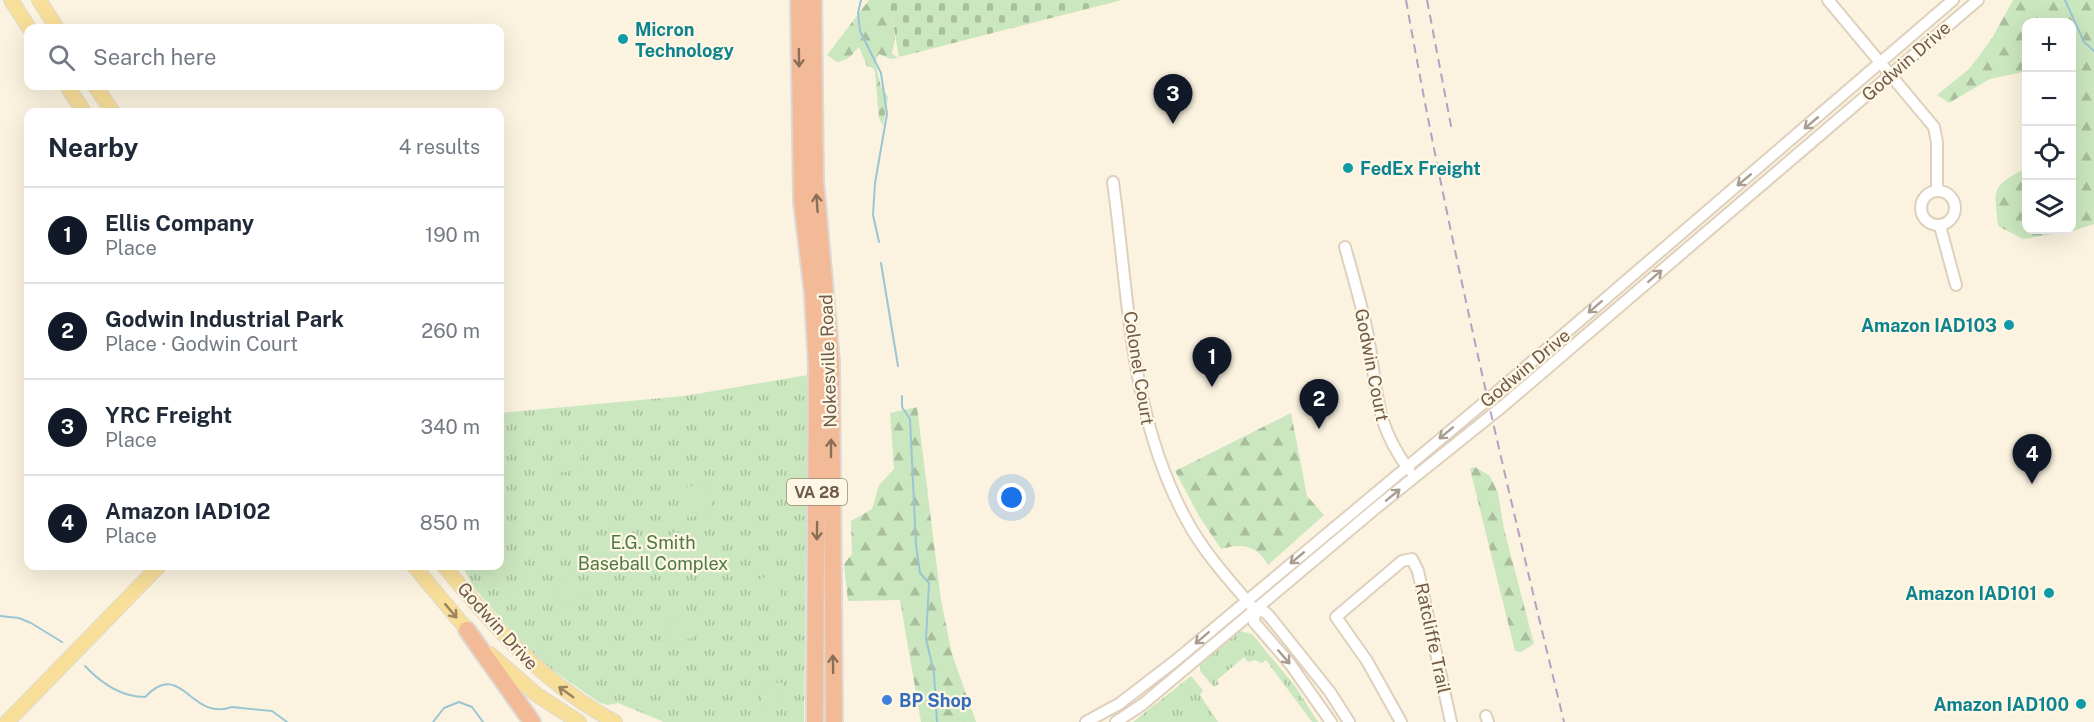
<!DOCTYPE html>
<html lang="en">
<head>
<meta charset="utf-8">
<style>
  body { margin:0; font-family:"Public Sans",sans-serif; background:#f2f2f3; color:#1f2937 }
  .controls { position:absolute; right:18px; top:18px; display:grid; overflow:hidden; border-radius:12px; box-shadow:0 6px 24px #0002 }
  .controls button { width:54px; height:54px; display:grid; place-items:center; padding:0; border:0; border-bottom:2px solid #e0e1e3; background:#fff; color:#1f2937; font:30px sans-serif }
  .you { position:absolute; left:1012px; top:498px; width:21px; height:21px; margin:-15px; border:4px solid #fff; border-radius:50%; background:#1a73e8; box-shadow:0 0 0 9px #1a73e833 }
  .badge { display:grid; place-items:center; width:39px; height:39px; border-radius:50%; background:#111827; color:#fff; font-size:20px; font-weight:700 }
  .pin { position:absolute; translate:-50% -50px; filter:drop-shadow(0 2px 3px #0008) }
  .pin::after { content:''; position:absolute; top:32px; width:21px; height:18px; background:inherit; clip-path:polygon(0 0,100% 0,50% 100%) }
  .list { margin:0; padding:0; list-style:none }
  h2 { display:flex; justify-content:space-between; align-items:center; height:78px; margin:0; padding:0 24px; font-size:26px }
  h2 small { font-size:20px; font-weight:400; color:#747a83 }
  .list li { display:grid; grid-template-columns:39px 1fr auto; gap:18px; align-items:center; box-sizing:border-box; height:96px; padding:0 24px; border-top:2px solid #e0e1e3 }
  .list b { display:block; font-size:22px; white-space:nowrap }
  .list p { margin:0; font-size:20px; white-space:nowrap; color:#747a83 }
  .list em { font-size:20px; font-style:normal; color:#747a83 }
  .icon { flex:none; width:33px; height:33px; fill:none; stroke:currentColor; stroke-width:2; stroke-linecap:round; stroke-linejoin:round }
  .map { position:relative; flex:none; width:2094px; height:722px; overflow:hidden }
  .search { position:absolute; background:#fff; box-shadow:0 6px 24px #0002; left:24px; top:24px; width:480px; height:66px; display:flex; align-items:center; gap:15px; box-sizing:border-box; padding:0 21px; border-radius:12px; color:#747a83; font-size:22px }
  .panel { position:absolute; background:#fff; box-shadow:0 6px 24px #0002; left:24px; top:108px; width:480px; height:462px; border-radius:12px }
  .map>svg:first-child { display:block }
  .grass { fill:url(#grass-tufts) }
  .forest { fill:url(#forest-firs) }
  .cemetery { fill:url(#cemetery-stones) }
  .pitch { fill:#cbe7bf }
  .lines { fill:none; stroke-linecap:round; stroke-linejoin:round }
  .stream { stroke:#9cc5d4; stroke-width:2 }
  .minor-casing { stroke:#ded0bc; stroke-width:14 }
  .major-casing { stroke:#ddd8d3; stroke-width:16 }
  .highway-casing { stroke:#ddd8d3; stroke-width:20 }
  .minor { stroke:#fff; stroke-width:10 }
  .major { stroke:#f8df99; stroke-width:14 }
  .highway { stroke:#f3ba98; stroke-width:16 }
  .rail { stroke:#b6a0c2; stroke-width:2; stroke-dasharray:9 6; stroke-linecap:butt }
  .oneway { stroke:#8a6e58 }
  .oneway2 { stroke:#a99d91 }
  .oneway3 { stroke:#998360 }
  .culture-dot { fill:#0f9aa8; stroke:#fef7e5; stroke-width:2 }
  .shop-dot { fill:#3f7fe0; stroke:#fef7e5; stroke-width:2 }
  .labels { text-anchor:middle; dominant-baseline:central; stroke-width:4.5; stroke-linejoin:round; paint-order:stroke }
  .shield { fill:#fef7e5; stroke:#9b8a77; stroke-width:1.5 }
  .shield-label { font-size:16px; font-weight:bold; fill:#705b48 }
  .culture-label { font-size:18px; font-weight:bold; fill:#0d838f; stroke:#fef7e5; text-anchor:end }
  .street-label { font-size:18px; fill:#705b48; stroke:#fef7e5 }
  .park-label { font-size:18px; fill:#4e7a43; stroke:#fef7e5 }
  .shop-label { font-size:18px; font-weight:bold; fill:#366cbe; stroke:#fef7e5; text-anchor:start }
</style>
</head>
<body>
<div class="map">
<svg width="2094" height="722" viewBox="0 0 2094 722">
  <defs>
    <pattern id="grass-tufts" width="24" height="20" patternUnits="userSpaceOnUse" patternTransform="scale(1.5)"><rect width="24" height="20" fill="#cbe7bf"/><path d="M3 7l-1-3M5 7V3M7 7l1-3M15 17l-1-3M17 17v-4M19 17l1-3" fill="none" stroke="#a9be9d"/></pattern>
    <pattern id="forest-firs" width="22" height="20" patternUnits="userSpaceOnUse" patternTransform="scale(1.5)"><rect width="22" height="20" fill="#cbe7bf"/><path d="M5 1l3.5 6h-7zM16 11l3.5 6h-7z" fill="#a9be9d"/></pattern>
    <pattern id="cemetery-stones" width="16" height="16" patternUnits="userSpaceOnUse" patternTransform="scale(1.5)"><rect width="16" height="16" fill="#cbe7bf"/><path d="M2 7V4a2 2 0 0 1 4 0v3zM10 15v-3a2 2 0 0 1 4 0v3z" fill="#a9be9d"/></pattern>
  </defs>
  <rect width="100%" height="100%" fill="#fbf3df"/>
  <path class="grass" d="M808 375 804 722H664L618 703 608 705 600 703 535 658 475 589 462 566H500V413L684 396Z
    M1240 631 1252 634 1295 686 1318 722H1312L1266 660 1262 663 1255 660 1248 662 1244 657 1217 680 1219 684 1214 687 1200 671V665Z
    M1191 676 1203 690 1200 695 1218 722H1133Z"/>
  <path class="forest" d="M869 0H900L892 18 895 37 892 54 899 58 891 59 879 54 875 62 881 87 888 97 883 126 879 118 875 72 873 68 867 66 859 47C850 56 851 59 837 62L827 55Z
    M2013 0H2094V224L2073 231 2023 239 1998 226C1994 187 1991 187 2026 168V230H2072V22H2026V74L2023 72 1990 79 1949 103 1937 95 1970 68 1991 40Z
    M917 407 941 600 952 654 976 722H921L900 600 848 601 844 564 852 554 851 521 872 509 879 485 894 469 890 413Z
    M1291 413 1307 496 1324 515 1268 565C1257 545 1242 543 1221 549L1199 516 1175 471Z
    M1475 467 1490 476 1498 493 1504 529 1534 644 1521 652 1515 651 1470 469Z"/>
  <path class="cemetery" d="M889 0H1122L899 57Z"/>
  <path class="pitch" d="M577 443 582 469 557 473 552 447Z
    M709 484 713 514 681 518 677 488Z
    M575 573 589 597 565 610 552 586Z
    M771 574 781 595 759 605 750 584Z
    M688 616 694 637 671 644 665 622Z
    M762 682 784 683 783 705 761 704Z"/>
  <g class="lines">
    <path class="stream" d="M861 0 858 13 860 31 881 73 887 114 875 183 873 215 879 242
      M2065 0 2084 42 2094 51
      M881 263 898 366
      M902 396V407L910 419 916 545 920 573 929 583 926 639 934 673 937 722
      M0 616 19 618 31 623 62 642
      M85 666C101 683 120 697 145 697 182 658 190 722 232 707L272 711 287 722
      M433 722 444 708 459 702 472 707 483 722"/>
    <g class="minor-casing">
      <path id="minor" d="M1828 0 1934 127 1937 142V191
        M1113 182C1129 297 1129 414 1186 519 1204 553 1230 581 1255 610L1265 612 1270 617 1330 692 1349 722
        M1921 208a17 17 0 1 1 34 0a17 17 0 1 1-34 0Z
        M1940 226 1956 285
        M1345 247C1353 276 1362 306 1368 336 1378 391 1373 421 1409 470
        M1255 610 1254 622 1291 665 1331 722
        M1486 716 1488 722
        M1086 722 1119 704 1175 661 1492 396 1953 0
        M1116 722 1143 704 1376 508 1503 406 1978 0
        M1401 722 1367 661 1336 617 1402 561 1412 559 1418 571 1451 722"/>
    </g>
    <g class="major-casing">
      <path id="major" d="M11 0 29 28
        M39 0 57 28
        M67 86 84 112
        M95 86 113 112
        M414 566 474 638
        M444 566C495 628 544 684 615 722
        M490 654 537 695 579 722
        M7 722 159 566"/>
    </g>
    <g class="highway-casing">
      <path id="highway" d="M799 0 802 201 813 294 817 366 815 722
        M813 0 815 181 831 361 834 722
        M467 630 532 722"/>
    </g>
    <use href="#minor" class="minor"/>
    <use href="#major" class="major"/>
    <use href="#highway" class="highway"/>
    <path class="rail" d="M1406 0C1449 243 1506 482 1564 722
      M1427 0 1452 131"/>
  </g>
  <defs><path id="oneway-shaft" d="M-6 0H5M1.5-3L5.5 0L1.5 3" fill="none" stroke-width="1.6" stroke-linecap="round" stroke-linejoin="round" transform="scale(1.5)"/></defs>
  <g class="oneway">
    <use href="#oneway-shaft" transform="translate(799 58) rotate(89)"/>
    <use href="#oneway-shaft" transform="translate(817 203) rotate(-94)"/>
    <use href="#oneway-shaft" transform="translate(831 448) rotate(-90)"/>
    <use href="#oneway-shaft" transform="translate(817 531) rotate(91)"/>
    <use href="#oneway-shaft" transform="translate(833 664) rotate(-91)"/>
  </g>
  <g class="oneway2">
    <use href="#oneway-shaft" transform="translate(1811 123) rotate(140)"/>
    <use href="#oneway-shaft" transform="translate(1744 180) rotate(140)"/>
    <use href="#oneway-shaft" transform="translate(1655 276) rotate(-41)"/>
    <use href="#oneway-shaft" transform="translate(1595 307) rotate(139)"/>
    <use href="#oneway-shaft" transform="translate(1446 433) rotate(141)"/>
    <use href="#oneway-shaft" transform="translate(1393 495) rotate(-39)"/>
    <use href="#oneway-shaft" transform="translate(1297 558) rotate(140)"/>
    <use href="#oneway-shaft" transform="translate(1202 638) rotate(139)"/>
    <use href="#oneway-shaft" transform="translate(1284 657) rotate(49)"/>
  </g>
  <g class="oneway3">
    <use href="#oneway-shaft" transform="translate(451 611) rotate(50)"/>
    <use href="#oneway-shaft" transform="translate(566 692) rotate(-144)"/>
  </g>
  <g class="culture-dot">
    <circle cx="623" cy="39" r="6"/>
    <circle cx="1348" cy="168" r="6"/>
    <circle cx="2009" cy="325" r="6"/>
    <circle cx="2049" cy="593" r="6"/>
    <circle cx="2081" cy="704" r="6"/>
  </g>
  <circle class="shop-dot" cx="887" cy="700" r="6"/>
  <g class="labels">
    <rect class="shield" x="787" y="479" width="60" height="26" rx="4.5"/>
    <g class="shield-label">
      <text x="817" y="492">VA 28</text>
    </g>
    <g class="culture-label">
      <text x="635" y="29" text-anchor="start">Micron<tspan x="635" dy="21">Technology</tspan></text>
      <text x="1360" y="168" text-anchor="start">FedEx Freight</text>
      <text x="1997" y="325">Amazon IAD103</text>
      <text x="2037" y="593">Amazon IAD101</text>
      <text x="2069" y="704">Amazon IAD100</text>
    </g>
    <g class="street-label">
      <text transform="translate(1906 61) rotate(-41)">Godwin Drive</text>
      <text transform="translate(828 361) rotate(-92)">Nokesville Road</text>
      <text transform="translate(1372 365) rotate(79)">Godwin Court</text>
      <text transform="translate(1139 368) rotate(81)">Colonel Court</text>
      <text transform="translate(1525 368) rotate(-40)">Godwin Drive</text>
      <text transform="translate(498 626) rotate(48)">Godwin Drive</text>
      <text transform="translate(1433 638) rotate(78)">Ratcliffe Trail</text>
    </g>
    <g class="park-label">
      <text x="653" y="542">E.G. Smith<tspan x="653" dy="21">Baseball Complex</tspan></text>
    </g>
    <g class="shop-label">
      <text x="899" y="700">BP Shop</text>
    </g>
  </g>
</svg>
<div class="controls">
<button>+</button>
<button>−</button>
<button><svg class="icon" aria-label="locate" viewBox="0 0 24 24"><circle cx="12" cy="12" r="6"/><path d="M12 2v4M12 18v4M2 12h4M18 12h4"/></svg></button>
<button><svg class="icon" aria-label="layers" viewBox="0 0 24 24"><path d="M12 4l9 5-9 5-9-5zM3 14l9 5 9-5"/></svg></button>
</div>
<div class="you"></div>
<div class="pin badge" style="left:1212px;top:387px">1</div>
<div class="pin badge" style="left:1319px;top:429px">2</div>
<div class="pin badge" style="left:1173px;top:124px">3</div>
<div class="pin badge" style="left:2032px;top:484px">4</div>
<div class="search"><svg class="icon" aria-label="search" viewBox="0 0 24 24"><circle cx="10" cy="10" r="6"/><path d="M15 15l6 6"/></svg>Search here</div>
<section class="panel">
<h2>Nearby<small>4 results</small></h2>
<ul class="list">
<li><span class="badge">1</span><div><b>Ellis Company</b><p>Place</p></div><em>190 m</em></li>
<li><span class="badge">2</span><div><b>Godwin Industrial Park</b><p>Place · Godwin Court</p></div><em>260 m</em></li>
<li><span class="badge">3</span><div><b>YRC Freight</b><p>Place</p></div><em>340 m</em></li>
<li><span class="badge">4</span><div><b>Amazon IAD102</b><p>Place</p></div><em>850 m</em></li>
</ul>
</section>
</div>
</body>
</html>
